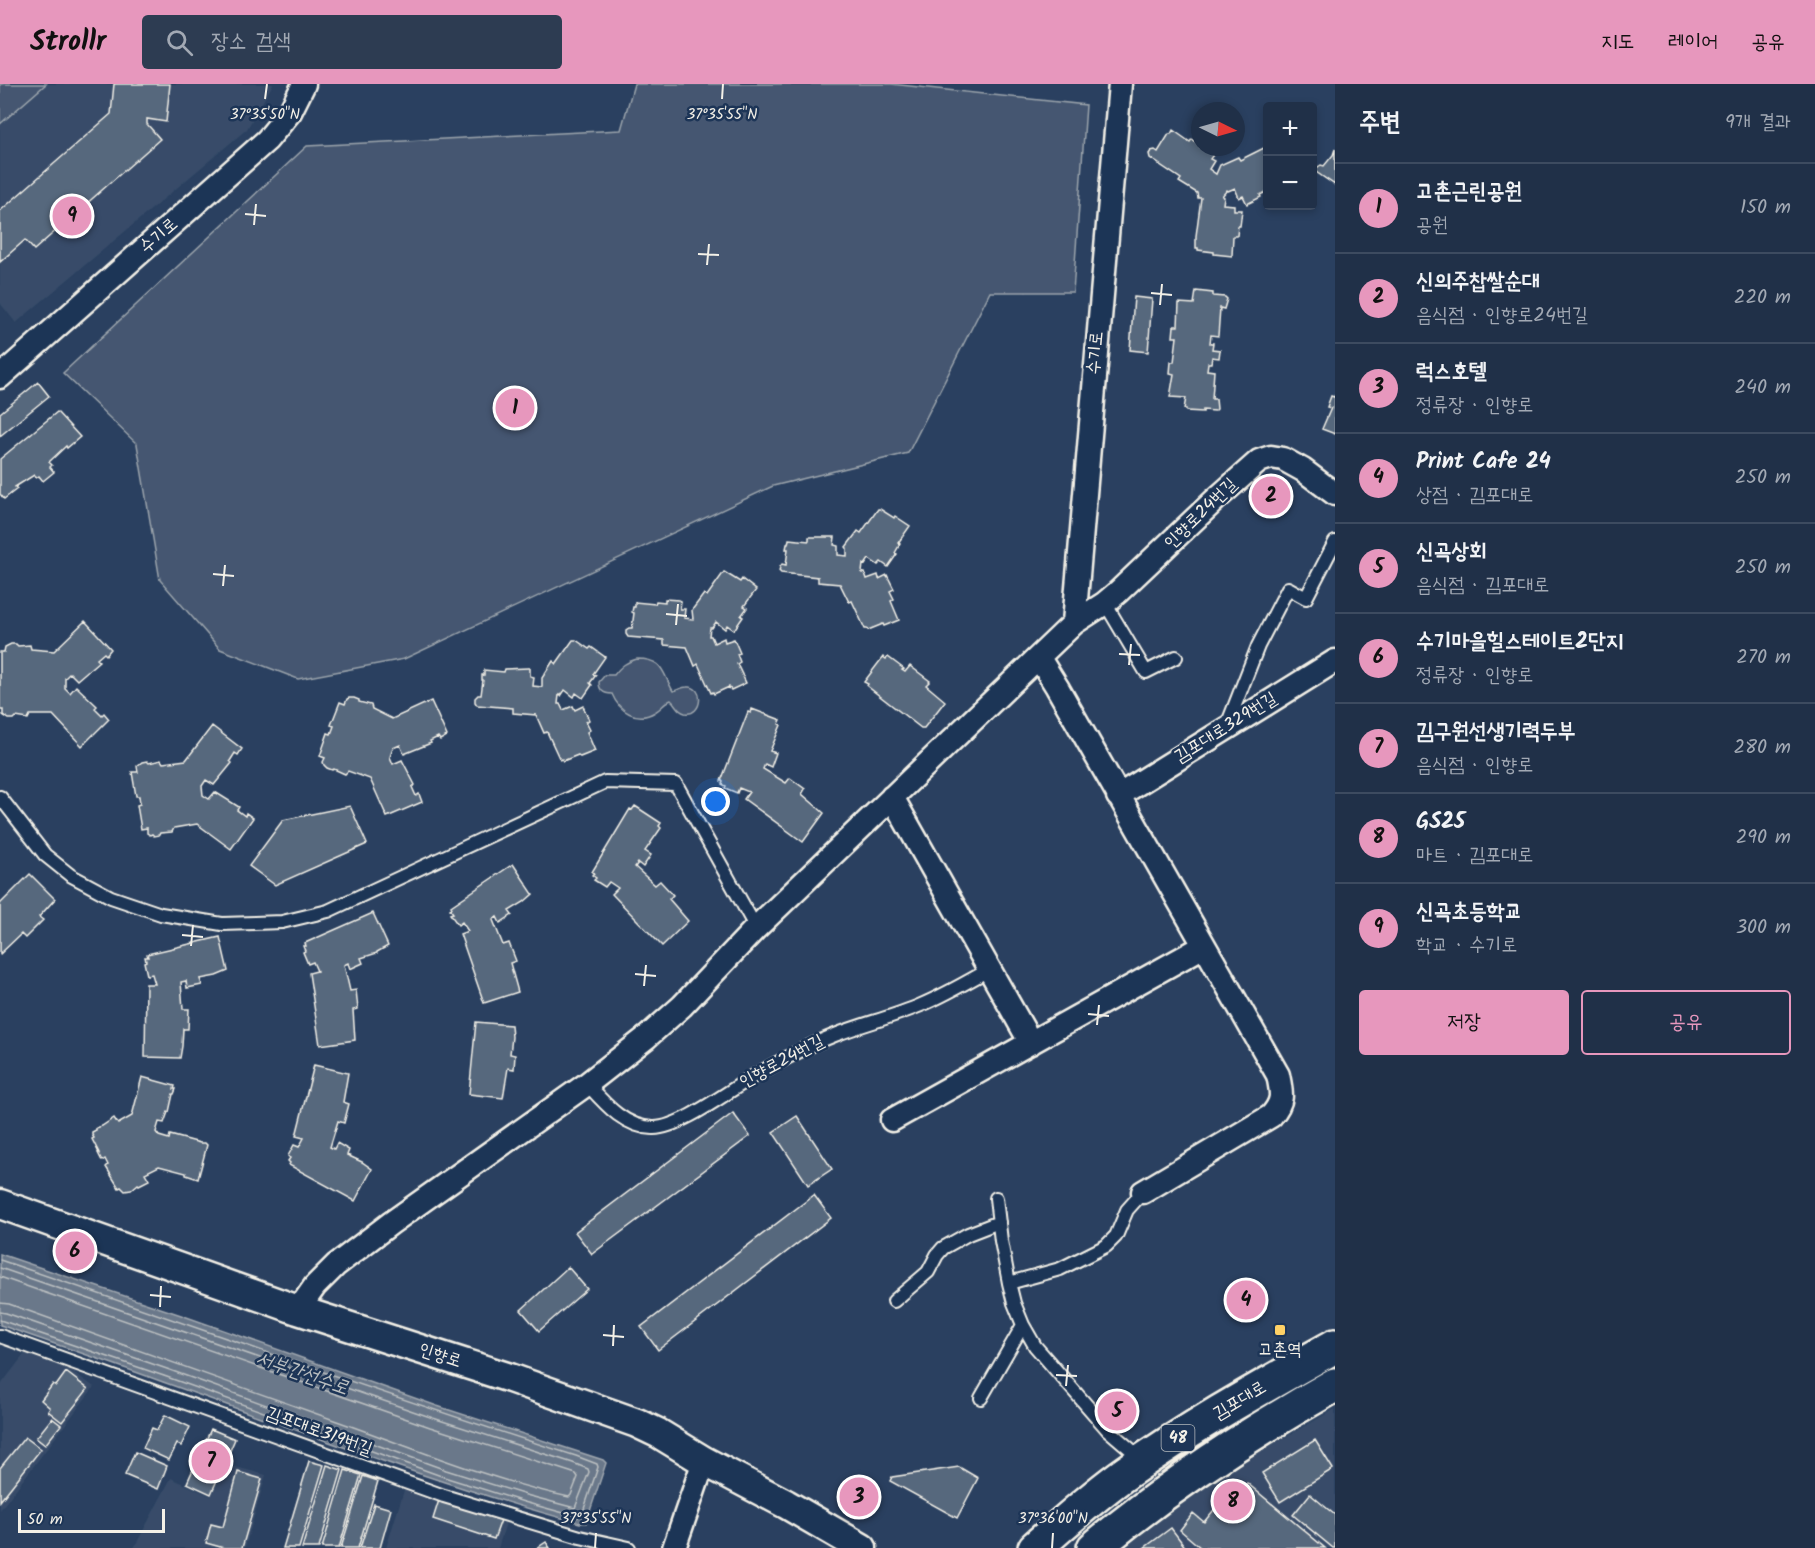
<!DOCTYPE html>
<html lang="ko">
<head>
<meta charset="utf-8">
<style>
  body { margin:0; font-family:Kalam,"Poor Story",sans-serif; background:#2d3c52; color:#f1f3f6 }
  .controls { position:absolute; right:18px; top:18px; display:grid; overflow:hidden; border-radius:6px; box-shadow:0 3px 9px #0003 }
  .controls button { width:54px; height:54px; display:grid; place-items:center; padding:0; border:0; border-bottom:2px solid #3d4b60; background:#203048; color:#f1f3f6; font:30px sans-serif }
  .compass { position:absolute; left:1191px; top:18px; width:54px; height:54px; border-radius:50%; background:#203048; box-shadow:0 3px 9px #0003; rotate:95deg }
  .scale { position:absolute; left:18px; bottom:15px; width:147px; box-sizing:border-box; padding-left:6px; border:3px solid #f4f1e8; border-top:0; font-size:16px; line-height:21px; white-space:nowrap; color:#f4f1e8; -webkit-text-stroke:4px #1d3557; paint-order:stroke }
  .you { position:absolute; left:716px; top:718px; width:21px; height:21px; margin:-15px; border:4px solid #fff; border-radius:50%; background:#1a73e8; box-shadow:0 0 0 9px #1a73e833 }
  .badge { display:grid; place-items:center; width:39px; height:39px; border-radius:50%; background:#e797bd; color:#111; font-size:20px; font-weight:700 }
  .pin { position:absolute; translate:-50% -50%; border:3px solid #fff; box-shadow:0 2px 6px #0006 }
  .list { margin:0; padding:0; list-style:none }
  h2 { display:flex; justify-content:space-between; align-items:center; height:78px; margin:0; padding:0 24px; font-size:26px }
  h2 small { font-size:20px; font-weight:400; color:#a2a9b4 }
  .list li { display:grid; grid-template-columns:39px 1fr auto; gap:18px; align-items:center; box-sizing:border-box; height:90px; padding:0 24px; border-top:2px solid #3d4b60 }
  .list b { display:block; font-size:22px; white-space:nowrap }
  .list p { margin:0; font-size:20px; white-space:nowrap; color:#a2a9b4 }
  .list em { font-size:20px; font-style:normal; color:#a2a9b4 }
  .actions { display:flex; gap:12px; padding:18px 24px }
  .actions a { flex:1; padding:14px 0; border:2px solid #e797bd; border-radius:6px; text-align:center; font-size:21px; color:#e797bd }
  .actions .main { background:#e797bd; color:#111 }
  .icon { flex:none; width:33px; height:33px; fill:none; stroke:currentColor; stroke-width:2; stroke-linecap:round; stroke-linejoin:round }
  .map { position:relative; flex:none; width:1335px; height:1464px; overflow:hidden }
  header { display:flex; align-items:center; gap:36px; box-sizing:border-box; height:84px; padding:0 30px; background:#e797bd; color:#111 }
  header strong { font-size:28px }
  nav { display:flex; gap:33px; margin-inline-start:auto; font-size:21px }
  .search { width:420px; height:54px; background:#2d3c52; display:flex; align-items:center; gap:15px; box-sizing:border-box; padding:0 21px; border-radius:6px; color:#a2a9b4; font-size:22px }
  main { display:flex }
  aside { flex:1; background:#203048 }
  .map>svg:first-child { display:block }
  .built { fill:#374c69 }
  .green { fill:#445771; stroke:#9ca4ac; stroke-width:1.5 }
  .water { fill:#6a788a; stroke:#a1a8b0; stroke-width:1.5 }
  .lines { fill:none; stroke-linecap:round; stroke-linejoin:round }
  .shore { stroke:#bdc1c2; stroke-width:1.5 }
  .building { fill:#56677d; stroke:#f4f1e8; stroke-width:1.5 }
  .service-casing { stroke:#f4f1e8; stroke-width:16 }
  .minor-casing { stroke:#f4f1e8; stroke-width:27 }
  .tertiary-casing { stroke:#f4f1e8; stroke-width:33 }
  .primary-casing { stroke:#f4f1e8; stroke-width:38 }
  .service { stroke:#1d3557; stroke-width:12 }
  .minor { stroke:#1d3557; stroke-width:22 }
  .tertiary { stroke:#1d3557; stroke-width:28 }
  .primary { stroke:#1d3557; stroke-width:33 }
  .ticks { fill:none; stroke:#f4f1e8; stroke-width:2 }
  .poi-dot { fill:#ffd166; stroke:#1d3557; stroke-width:2 }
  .labels { text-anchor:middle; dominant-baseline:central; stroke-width:5; stroke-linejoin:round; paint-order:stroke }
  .shield { fill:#1d3557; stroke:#b4b9bc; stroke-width:1.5 }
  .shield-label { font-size:16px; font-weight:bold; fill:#f4f1e8 }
  .street-label { font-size:18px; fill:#f4f1e8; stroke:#1d3557 }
  .poi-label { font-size:18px; fill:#f4f1e8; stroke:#1d3557 }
  .water-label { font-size:20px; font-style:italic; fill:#bdc1c2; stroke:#1d3557 }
  .ticks-label { font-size:15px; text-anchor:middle; fill:#f4f1e8; stroke:#1d3557; stroke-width:5; stroke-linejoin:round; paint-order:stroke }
</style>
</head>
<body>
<header>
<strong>Strollr</strong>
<div class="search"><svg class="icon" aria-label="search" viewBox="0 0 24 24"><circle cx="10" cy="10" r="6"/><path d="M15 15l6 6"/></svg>장소 검색</div>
<nav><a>지도</a><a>레이어</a><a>공유</a></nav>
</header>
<main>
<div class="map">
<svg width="1335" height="1464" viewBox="0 0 1335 1464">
  <rect width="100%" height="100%" fill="#2a4060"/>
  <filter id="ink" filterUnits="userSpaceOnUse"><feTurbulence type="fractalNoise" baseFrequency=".0167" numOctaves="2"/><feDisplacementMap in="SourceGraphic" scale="12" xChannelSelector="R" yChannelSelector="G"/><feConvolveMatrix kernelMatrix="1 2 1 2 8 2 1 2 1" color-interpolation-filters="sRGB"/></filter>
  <g filter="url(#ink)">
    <path class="built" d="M0 0H273L247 45 16 239 0 219Z
      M26 1268 64 1281 94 1303 0 1426V1302Z
      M1335 1325V1464H1124L1184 1417 1245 1376Z
      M225 1380 266 1391 245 1464H134L171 1394 211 1412Z
      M405 1403 507 1436 498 1464H386Z"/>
    <path class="green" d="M0 0H46L0 40Z
      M634 0H891L1086 21 1073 208H990L908 369 773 402 404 575 298 595 220 565 160 496 137 360 63 289 307 62 621 46Z
      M637 575C664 575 662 588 673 607 678 606 682 603 687 603 705 601 703 632 685 629 677 627 676 620 671 616 664 619 661 625 655 628 637 639 619 627 612 610 604 610 599 607 599 598L605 591H614C621 582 626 578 637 575Z"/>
    <path class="water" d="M0 1170 181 1231 437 1322 603 1376 606 1379 586 1439H580C438 1401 301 1347 163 1298 109 1278 54 1260 0 1241Z"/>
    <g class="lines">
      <path class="shore" d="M0 1176C192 1241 382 1311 576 1372L597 1380 598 1383 582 1431 578 1433 524 1418 444 1393 164 1292 0 1236
        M0 1184 433 1334 573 1379 588 1385 589 1388 575 1424 526 1411 446 1386 167 1285 6 1229 0 1228
        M0 1193 430 1343 570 1388 576 1390 578 1393 571 1411 569 1413C495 1397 420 1367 348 1341 235 1301 123 1260 9 1220L0 1219"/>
    </g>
    <path class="building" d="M114 0H170L166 38 147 35V40L160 55 34 166 25 156 0 178V127L111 30Z
      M1173 46 1190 58 1192 55 1200 61V63H1208L1214 66 1215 68 1210 75 1214 77 1209 85 1216 90 1220 81 1238 73 1240 76 1266 63 1268 65V107L1260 111 1261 113 1247 120 1243 112 1239 114 1235 104 1228 107 1227 106 1222 112 1224 113 1223 120 1234 121V126H1242L1240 142H1238L1237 152H1233L1232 172 1214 170V168L1198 166V164H1196V152L1201 114H1198L1197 109 1179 98 1181 95 1150 74 1149 70 1151 67 1155 66 1158 68 1169 50H1171Z
      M1335 65V101L1316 88 1315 85 1321 81 1324 82 1333 71Z
      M1196 207 1213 209V212L1225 213 1227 215 1224 225 1220 224 1218 252 1211 251 1210 259H1213L1212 265 1220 266 1219 274 1212 273 1211 279H1208L1207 286 1214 287 1212 315H1216L1217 325 1215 327 1203 326V328L1186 327V325H1184L1186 314 1170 313 1174 290 1170 289 1171 278H1174L1177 253H1173L1174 242H1178L1179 219 1194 220Z
      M1134 213 1152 215 1148 268 1130 266Z
      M38 298 49 312 0 352V329Z
      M1335 311V350L1322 345 1331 324 1327 323 1331 312 1334 313Z
      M57 328 80 353 67 364 66 362 49 378 52 381 50 383 54 388 43 397 39 392 36 394 34 391 15 403 17 405 4 415 0 410V375Z
      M878 425H880L894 434 895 432 910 442 898 459 900 460 895 469 897 470 888 483 881 478 878 481 869 475 865 481 863 480 862 489H865L867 495 878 491 879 495 887 491 894 505 890 507 894 515 891 517 899 536 884 542 883 540 868 546 867 545H865L852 517 849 518 840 500 818 498V493L781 489 779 487 780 483 782 480 786 481 788 465H786L787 460H788L789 455 809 457V453H835L834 461 838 462V471L847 472V464L846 463 858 447 861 449Z
      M724 488 740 498 742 495 756 506 744 522 747 524 741 532 743 533 734 546 727 541 725 545 716 538 712 544H710L709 552H711L714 559 724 554 725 558 734 555 740 569 737 570 740 578 737 580 746 599 731 606 729 603 714 610 713 608 711 609 698 580 695 582 687 563 664 561V556L628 553 626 550V546L629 544H632L634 529 632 528 633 523H635V518L655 520 656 517 665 518V515L679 516 681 517 680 525H685L684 534 693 535 692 526 704 510 707 512Z
      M85 537 111 565 106 571 104 569 97 575 99 577 77 596 70 589 65 594V604L70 609 76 602 97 622 95 624 102 631 104 629 109 635 82 662 53 631H30L28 635 16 633 14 635H9L3 631V626H0V568H4L5 563 11 560H16L18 562 30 561 31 565 54 567Z
      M573 556H576L589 565 591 563 605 573 593 590 596 591 590 599 592 601 583 614 576 609 574 613 565 606 561 612 559 611 558 620H560L563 626 573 622 575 626 583 622 589 636 586 638 590 646 587 648 595 667 580 673 578 671 563 677 562 675 560 676 547 648 544 649 536 631 513 629V624L477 621 475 618V614L478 611H481L483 596H482V591H484V586L504 588 505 585 528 584H530V592L534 593 533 602 542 603V594L553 577 556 580Z
      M883 573 886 575 888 573 904 585 902 586 905 588 910 582 930 597 926 601 945 617 924 644H921L867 602 868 600 864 598Z
      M349 614H354L359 616V618L371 621 372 625 392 635 431 617 447 652 440 656 438 653 430 657 431 659 404 670 400 661 393 664 390 673 393 680 402 676 415 701 412 703 416 712 419 710 422 718 387 733 370 695 348 687 345 690 334 685 332 686 327 684 324 681 323 678 325 674 320 672 328 649 331 650 334 642 331 641 340 618 345 620 347 615Z
      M752 625 781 636 779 640 781 641 770 667 776 669 771 683 765 680 763 685 786 699 790 694 805 705 802 710 824 729 803 758 744 715 749 708 739 704 737 709 725 704 726 702 722 700 723 697H721L748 628 751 629Z
      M212 642 242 665 238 671 235 669 230 677 232 679 214 701 206 696 202 702 203 711 209 715 215 708 239 723 237 726 245 732 246 729 253 734 231 765 197 740 174 744 172 748 160 749 159 751 154 752 152 750 150 751 147 749V744L141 745 137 721 140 720 139 712H136L132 688H138L137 682 142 678 147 677 149 679 161 676 163 679 186 676Z
      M350 722 367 760 275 801 249 782 283 736Z
      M635 722 661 739 659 742 661 744 645 767 651 771 643 783 638 779 635 783 655 801 660 797 673 811 669 815 688 837 662 862 612 810 618 804 609 798 605 803 594 796 596 794 592 791 594 789 592 788 630 725 632 726Z
      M513 780 533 810 524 818 509 827 512 831 500 839 497 833 493 836 503 861 509 859 516 877 510 879 518 908 484 919 460 850 468 847 462 838 458 841 450 830 453 829 450 825 452 824 451 822Z
      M30 790 55 815 39 833 43 836 25 854 21 850 0 870V820Z
      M373 829 388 862 377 868V869L361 874 363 879 350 885 348 879 344 881 350 907 356 906 358 925 353 926 355 956 320 961 309 889 317 887 313 878 308 880 303 868 305 867 303 862H306L305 859Z
      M220 853 228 887 216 892 200 895 202 901 187 904 186 897 181 898 183 925H189L188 945H183L182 962 180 974 145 973 146 900H155L152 890 147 891 144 878 146 877 145 873H148L147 870Z
      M476 938 511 941 512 953 510 970 515 971 514 985 508 984 503 1014 469 1010Z
      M314 981 348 989 343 1018 349 1020 344 1039 338 1037 330 1063 334 1065 337 1059 349 1066 347 1071 362 1078 372 1085 355 1117 289 1081 290 1079 288 1077 290 1074 288 1072 294 1061 299 1063 304 1054 296 1052Z
      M142 993 175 1002 174 1005H176L174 1010H173L169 1028H168L164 1039 159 1038 156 1048 159 1052 169 1055 170 1051 200 1059H205L207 1061 198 1095 186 1091V1089L159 1082 145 1089 149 1096 139 1101 138 1100 131 1106 125 1107 121 1103 119 1104 106 1083 108 1081 105 1075 102 1077 98 1069H99L92 1055 94 1054 92 1051V1048L96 1046V1044L102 1042 114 1034 118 1040 132 1032Z
      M733 1029 750 1052 592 1170 575 1148Z
      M797 1032 832 1085 808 1101 773 1048Z
      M814 1111 831 1134 658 1266 641 1243Z
      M568 1183 587 1205 539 1247 521 1226Z
      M66 1288 88 1305 62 1338 48 1327 50 1324 41 1316 53 1300 56 1302Z
      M165 1331 190 1343 181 1362 177 1360 169 1376 143 1364 152 1344 157 1346Z
      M52 1334 61 1341 45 1361 36 1354Z
      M211 1345 235 1355 211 1410 187 1399Z
      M25 1353 41 1365 0 1417V1384Z
      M1315 1356 1333 1385 1280 1418 1262 1389Z
      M135 1368 167 1382 158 1405 125 1391Z
      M309 1377 324 1381 299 1464H283Z
      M327 1381 342 1386 319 1464H302Z
      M959 1383 978 1394 957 1434 890 1397 892 1393Z
      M345 1386 361 1391 339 1464H322Z
      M238 1388 262 1395 242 1464H224L206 1459 211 1440 223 1443Z
      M363 1392 378 1397 358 1464H341Z
      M1247 1399 1325 1464H1201L1180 1446 1193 1429 1204 1438 1223 1415 1230 1420Z
      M1310 1410 1335 1431V1464H1333L1293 1431Z
      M439 1416 501 1436 494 1455 433 1435Z
      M374 1420 391 1425 380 1464H360Z
      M1171 1444 1186 1464H1144Z
      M546 1458 550 1464H537Z"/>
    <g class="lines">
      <g class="service-casing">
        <path id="service" d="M1105 519 1146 588 1176 573
          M1226 644 1258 562 1288 504 1306 514 1335 458
          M0 713 45 771 70 791 111 813 161 830 222 840 282 838 328 827 605 698 676 700 756 844
          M587 1000C605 1020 624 1043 653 1044 679 1045 730 1006 754 992 780 977 807 962 835 951 863 940 893 933 921 921 945 911 967 898 990 885
          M996 1114 1001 1157 1009 1199 1014 1219 1023 1241 1035 1262 1108 1346 1143 1376
          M1009 1199 1060 1185 1106 1162 1116 1152 1127 1126 1143 1108
          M894 1217 928 1188 937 1171 943 1164 968 1150 999 1138
          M0 1252 444 1412 580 1453 629 1464
          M981 1314 1023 1241"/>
      </g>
      <g class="minor-casing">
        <path id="minor" d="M0 293 267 56 290 28 304 0
          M1074 539 1120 0
          M1039 574 1057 603 1278 991C1282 1010 1284 1017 1271 1032L1143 1108
          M1118 712 1335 577
          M892 713 1031 959
          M892 1036 1204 862
          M298 1226 315 1202 336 1181 391 1139 587 1000 647 953 682 922 756 844 1074 539 1105 519 1118 508 1215 416 1259 377 1271 373 1283 375 1303 386 1335 410
          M674 1464 704 1377"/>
      </g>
      <g class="tertiary-casing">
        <path id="tertiary" d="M0 1120 298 1226 510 1294 637 1339 658 1349 704 1377 786 1420 862 1464"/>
      </g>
      <g class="primary-casing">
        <path id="primary" d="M1035 1464C1065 1438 1094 1411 1127 1388 1193 1341 1264 1302 1335 1262
          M1094 1464C1170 1401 1249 1349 1335 1301"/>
      </g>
      <use href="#service" class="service"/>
      <use href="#minor" class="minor"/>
      <use href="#tertiary" class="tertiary"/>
      <use href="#primary" class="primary"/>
    </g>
  </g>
  <path class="ticks" d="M265 15 267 0M722 15 723 0M245 130 266 132M254 141 256 120M698 170 719 171M707 181 709 160M1151 209 1172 211M1160 221 1162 200M213 490 234 492M223 502 225 481M666 530 687 532M676 541 678 520M1119 570 1140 571M1129 581 1131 560M182 851 203 853M191 862 193 841M635 890 656 892M644 902 646 881M1088 930 1109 932M1097 941 1099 921M150 1211 171 1213M160 1223 161 1202M603 1251 624 1253M613 1262 614 1241M1056 1291 1077 1292M1066 1302 1068 1281M595 1464 596 1449M1052 1464 1053 1449"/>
  <rect class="poi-dot" x="1274" y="1240" width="12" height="12" rx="3"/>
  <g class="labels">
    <rect class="shield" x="1161.5" y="1341" width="33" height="26" rx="4.5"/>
    <g class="shield-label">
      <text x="1178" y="1354">48</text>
    </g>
    <g class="street-label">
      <text transform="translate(159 152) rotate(-41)">수기로</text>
      <text transform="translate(1096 269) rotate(-85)">수기로</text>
      <text transform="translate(1201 430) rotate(-44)">인향로24번길</text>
      <text transform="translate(1226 644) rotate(-32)">김포대로329번길</text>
      <text transform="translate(782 978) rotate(-28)">인향로24번길</text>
      <text transform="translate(440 1272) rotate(18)">인향로</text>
      <text transform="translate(1240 1317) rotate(-31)">김포대로</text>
      <text transform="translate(319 1348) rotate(20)">김포대로319번길</text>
    </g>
    <g class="poi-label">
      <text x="1280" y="1266">고촌역</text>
    </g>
    <g class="water-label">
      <text transform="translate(302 1290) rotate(19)">서부간선수로</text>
    </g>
  </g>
  <g class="ticks-label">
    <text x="265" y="35">37°35'50"N</text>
    <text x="722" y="35">37°35'55"N</text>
    <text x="596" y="1439">37°35'55"N</text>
    <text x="1053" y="1439">37°36'00"N</text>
  </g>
</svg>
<div class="controls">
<button>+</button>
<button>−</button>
</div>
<svg class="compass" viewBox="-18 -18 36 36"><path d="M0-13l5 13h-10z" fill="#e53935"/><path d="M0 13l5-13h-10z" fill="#a2a9b4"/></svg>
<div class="scale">50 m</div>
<div class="you"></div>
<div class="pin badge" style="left:515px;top:324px">1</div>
<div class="pin badge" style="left:1271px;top:412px">2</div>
<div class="pin badge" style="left:859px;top:1413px">3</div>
<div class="pin badge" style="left:1246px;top:1216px">4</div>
<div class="pin badge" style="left:1117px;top:1327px">5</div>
<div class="pin badge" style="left:75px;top:1167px">6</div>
<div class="pin badge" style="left:211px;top:1377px">7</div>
<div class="pin badge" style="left:1233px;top:1417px">8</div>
<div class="pin badge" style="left:72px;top:132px">9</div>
</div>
<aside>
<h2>주변<small>9개 결과</small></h2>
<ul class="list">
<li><span class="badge">1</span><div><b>고촌근린공원</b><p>공원</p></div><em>150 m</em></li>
<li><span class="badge">2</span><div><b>신의주찹쌀순대</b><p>음식점 · 인향로24번길</p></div><em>220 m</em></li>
<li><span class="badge">3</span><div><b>럭스호텔</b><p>정류장 · 인향로</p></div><em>240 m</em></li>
<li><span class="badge">4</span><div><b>Print Cafe 24</b><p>상점 · 김포대로</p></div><em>250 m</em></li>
<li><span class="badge">5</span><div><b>신곡상회</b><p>음식점 · 김포대로</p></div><em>250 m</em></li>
<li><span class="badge">6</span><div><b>수기마을힐스테이트2단지</b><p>정류장 · 인향로</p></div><em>270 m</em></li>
<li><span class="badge">7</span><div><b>김구원선생기력두부</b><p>음식점 · 인향로</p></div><em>280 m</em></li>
<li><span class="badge">8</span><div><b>GS25</b><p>마트 · 김포대로</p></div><em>290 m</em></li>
<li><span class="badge">9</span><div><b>신곡초등학교</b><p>학교 · 수기로</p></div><em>300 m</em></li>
</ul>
<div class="actions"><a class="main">저장</a><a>공유</a></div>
</aside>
</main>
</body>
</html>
